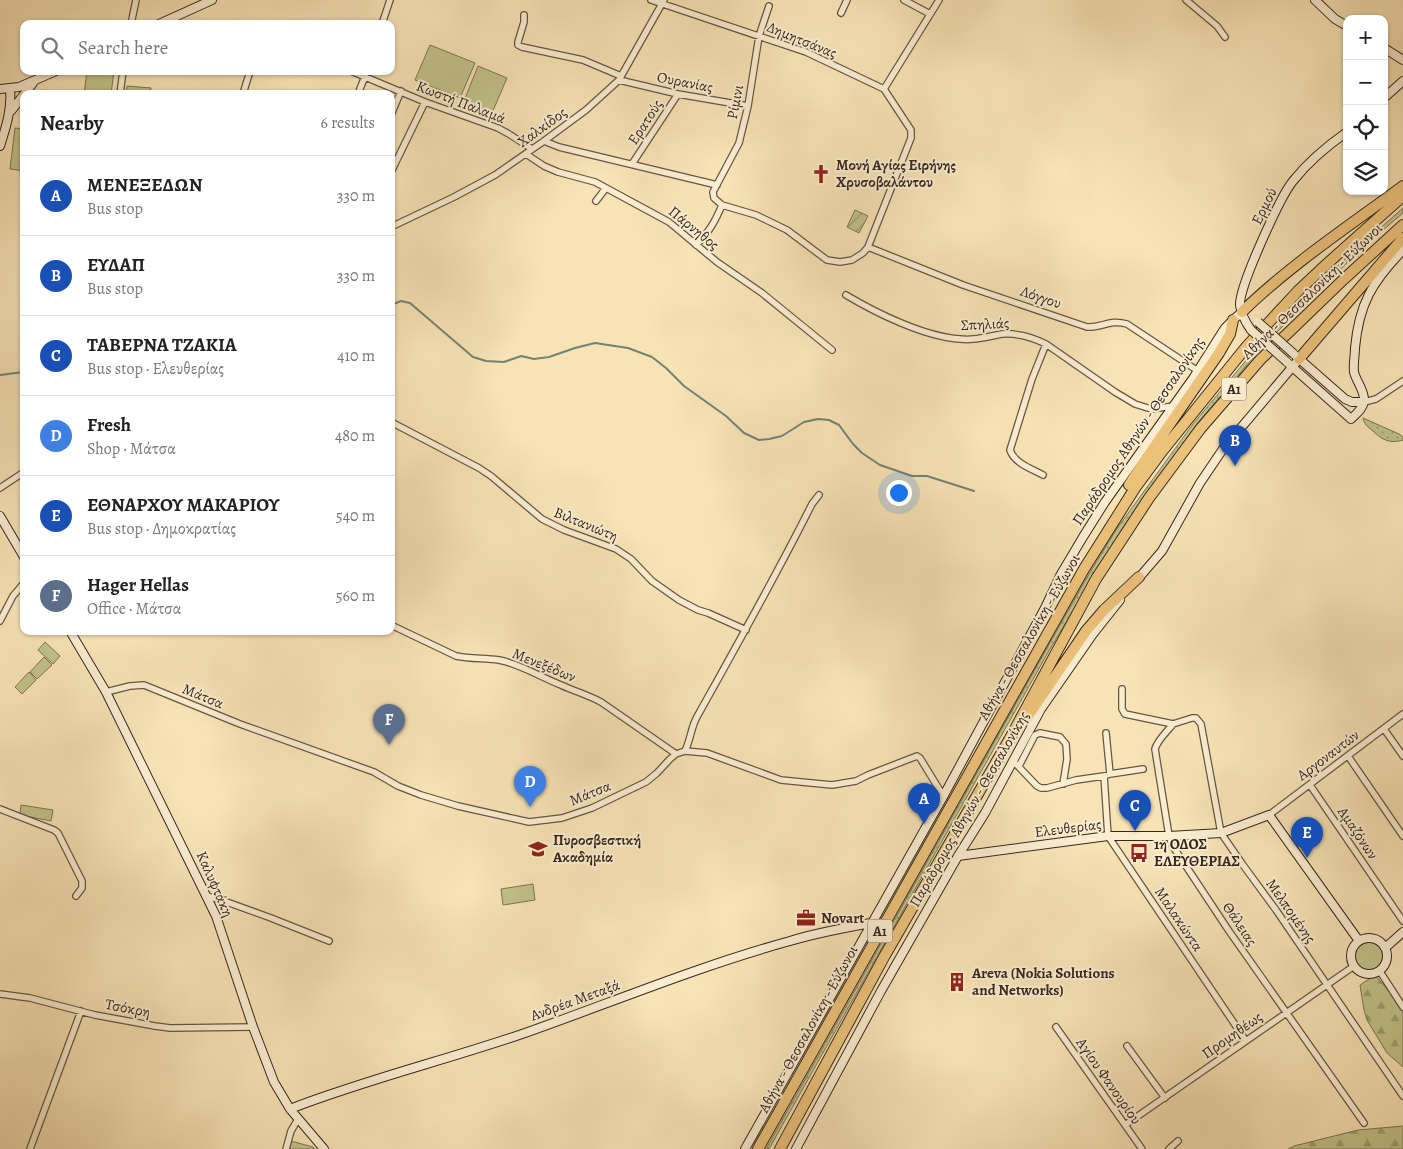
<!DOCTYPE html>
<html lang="en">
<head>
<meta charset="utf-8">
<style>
  body { margin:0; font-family:Alegreya,serif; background:#f2f2f2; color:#222 }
  .controls { position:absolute; right:15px; top:15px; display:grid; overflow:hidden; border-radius:10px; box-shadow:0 1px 4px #0004 }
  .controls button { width:45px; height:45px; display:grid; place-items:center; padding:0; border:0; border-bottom:1px solid #e0e0e0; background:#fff; color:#222; font:25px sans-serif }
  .you { position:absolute; left:898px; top:492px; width:18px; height:18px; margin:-12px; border:4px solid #fff; border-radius:50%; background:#1a73e8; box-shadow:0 0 0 8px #1a73e833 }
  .badge { display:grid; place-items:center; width:32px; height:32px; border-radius:50%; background:#8f2418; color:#fff; font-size:16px; font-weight:700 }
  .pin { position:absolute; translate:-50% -41px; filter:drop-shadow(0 1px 2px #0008) }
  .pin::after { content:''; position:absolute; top:26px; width:18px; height:15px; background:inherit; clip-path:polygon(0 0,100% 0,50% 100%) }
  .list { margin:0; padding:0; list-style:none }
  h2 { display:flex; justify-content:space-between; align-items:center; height:65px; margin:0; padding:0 20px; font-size:21px }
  h2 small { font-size:16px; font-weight:400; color:#767676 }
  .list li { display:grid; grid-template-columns:32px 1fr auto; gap:15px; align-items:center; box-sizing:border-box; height:80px; padding:0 20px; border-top:1px solid #e0e0e0 }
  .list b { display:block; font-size:19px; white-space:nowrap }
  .list p { margin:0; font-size:16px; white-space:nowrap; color:#767676 }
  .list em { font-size:16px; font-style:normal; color:#767676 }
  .icon { flex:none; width:28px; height:28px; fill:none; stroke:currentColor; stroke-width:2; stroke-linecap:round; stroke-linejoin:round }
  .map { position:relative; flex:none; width:1403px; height:1149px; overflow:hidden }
  .search { position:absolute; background:#fff; box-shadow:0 1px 4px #0004; left:20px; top:20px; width:375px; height:55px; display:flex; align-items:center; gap:12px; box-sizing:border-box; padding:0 18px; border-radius:10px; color:#767676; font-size:19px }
  .panel { position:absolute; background:#fff; box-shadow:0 1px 4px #0004; left:20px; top:90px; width:375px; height:545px; border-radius:10px }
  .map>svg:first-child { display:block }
  .grass { fill:url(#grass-dots); stroke:#7c7454 }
  .forest { fill:url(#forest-firs); stroke:#7c7454 }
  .park { fill:#c2c28a; stroke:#7c7454 }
  .garden { fill:url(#garden-furrows); stroke:#7c7454 }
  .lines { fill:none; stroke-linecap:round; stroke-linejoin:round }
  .stream { stroke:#748273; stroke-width:2 }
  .street-casing { stroke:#665643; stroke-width:8 }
  .secondary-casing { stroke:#36271d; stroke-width:10 }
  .highway-casing { stroke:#36271d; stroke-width:12 }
  .street { stroke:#faedd0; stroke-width:5.5 }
  .secondary { stroke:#faedd0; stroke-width:8 }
  .highway { stroke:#ecc27b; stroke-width:10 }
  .secondary-bridge-casing { stroke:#36271d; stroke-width:10; stroke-linecap:butt }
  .secondary-bridge { stroke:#faedd0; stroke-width:8 }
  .labels { text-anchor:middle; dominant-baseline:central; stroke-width:4; stroke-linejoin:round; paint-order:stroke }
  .shield { fill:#faedd0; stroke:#716253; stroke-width:1 }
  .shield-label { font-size:14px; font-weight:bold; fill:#36271d }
  .street-label { font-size:15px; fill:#36271d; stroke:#faedd0 }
  .poi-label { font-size:15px; font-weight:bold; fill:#36271d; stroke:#faedd0; text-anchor:start }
</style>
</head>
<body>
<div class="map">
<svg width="1403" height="1149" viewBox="0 0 1403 1149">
  <defs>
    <pattern id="grass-dots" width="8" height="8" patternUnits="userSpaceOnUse" patternTransform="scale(1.25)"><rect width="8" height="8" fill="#c2c28a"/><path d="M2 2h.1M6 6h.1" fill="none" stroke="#9e9e70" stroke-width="1.8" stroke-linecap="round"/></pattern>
    <pattern id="forest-firs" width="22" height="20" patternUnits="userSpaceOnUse" patternTransform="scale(1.25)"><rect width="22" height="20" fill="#c2c28a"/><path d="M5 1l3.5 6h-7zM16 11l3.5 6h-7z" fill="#9e9e70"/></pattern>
    <pattern id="garden-furrows" width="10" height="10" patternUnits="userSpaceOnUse" patternTransform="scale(1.25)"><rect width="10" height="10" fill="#c2c28a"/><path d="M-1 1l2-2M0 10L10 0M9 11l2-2" fill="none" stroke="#9e9e70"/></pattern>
  </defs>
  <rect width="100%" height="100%" fill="#f7e3b6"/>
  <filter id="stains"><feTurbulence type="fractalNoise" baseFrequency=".004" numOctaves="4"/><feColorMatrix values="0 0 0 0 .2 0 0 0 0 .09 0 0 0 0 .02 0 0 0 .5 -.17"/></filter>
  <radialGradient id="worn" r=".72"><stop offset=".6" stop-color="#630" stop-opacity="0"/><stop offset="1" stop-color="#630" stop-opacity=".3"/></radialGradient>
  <path class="grass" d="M1403 208V213L1369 242 1307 301 1256 354 1196 425 1122 529 1050 649 769 1149H766L1047 648 1089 574 1118 527 1193 424 1253 352 1305 298 1335 268Z
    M1363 418 1399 434 1403 437V440C1390 444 1382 440 1373 431 1368 427 1364 424 1363 418Z"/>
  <path class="forest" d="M1375 975 1403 1008V1067L1387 1053 1367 1020 1364 1010 1360 985Z
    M1403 1126V1149H1288L1294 1146 1358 1130Z"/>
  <path class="park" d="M430 45 475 63 460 98 415 80Z
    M478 66 507 78 492 113 464 101Z
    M87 71H114L111 94H84Z
    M127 86 151 88 150 94H126Z
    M15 128 24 129V171L10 169Z
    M45 642 60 656 53 664 38 650Z
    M44 657 52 665 37 679 30 672Z
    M29 672 36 680 22 694 15 687Z
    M21 805 53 810 51 821 20 815Z
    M533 884 535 900 503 905 501 889Z
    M1355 956a14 14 0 1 1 28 0a14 14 0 1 1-28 0Z
    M291 1141 313 1147 315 1149H289Z"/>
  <path class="garden" d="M855 210 868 216 859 233 847 227Z"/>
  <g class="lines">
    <path class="stream" d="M391 305 401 301 410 303 473 357 486 361 504 362 521 356 534 359 549 357 575 348 595 343 628 348 652 357 666 368 684 386 726 416 744 433 759 440 769 439 782 436 804 422 818 419 829 420 839 425 853 444 862 453 880 465 912 476H927L974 491
      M0 375 24 372"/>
    <g class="street-casing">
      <path id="street" d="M651 0 806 52 884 89
        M904 0 930 14
        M1186 0 1217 26 1225 37
        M769 6 759 36 748 106 739 143 713 192 714 198 722 205 756 215 787 230 827 260 840 262 852 260 863 253 868 247 911 138V130L884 89 939 0
        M841 13 847 0
        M524 15V22L518 42V45L522 47 583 60 621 76
        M131 24 136 0
        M382 24 390 0
        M351 71 425 102 498 128 509 134 532 149
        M619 80 678 94 748 106
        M120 94 123 71
        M243 94 250 71
        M358 94 367 71
        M391 115 401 91
        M544 141 559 147 717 185
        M526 154 544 166 558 172 595 182 669 222 717 262 762 293 832 350
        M632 164 678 94
        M391 172 425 102
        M596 201 606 188
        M391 227 454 197 495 175 544 141 586 110 619 80 664 0
        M696 245C709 232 715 222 722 205
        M868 247 963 285 1087 327C1102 328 1109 319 1127 324L1198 371
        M846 295C876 313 925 337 960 339 969 340 978 339 987 337 992 336 997 335 1002 334 1017 333 1032 337 1046 344L1115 392 1135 404 1151 409 1174 406
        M1364 402 1376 399 1403 381
        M391 422 479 468 491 476 542 519 564 530 616 549 631 559 652 581 679 600 698 610 708 613 746 630
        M1043 475C1032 469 1014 463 1010 450L1032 379 1046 344
        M0 488 24 472
        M0 621 13 596 24 583
        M391 625 456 656C470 659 485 658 499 660 521 664 540 677 561 685 574 691 588 695 601 702L676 754
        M1122 689V709L1125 714 1173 724 1192 718H1196L1201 724 1221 833 1243 865 1276 910 1403 1096
        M106 692 130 686 144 685 240 724 374 772 398 786 421 795 458 806 529 822 562 818 592 808 646 782 657 773 670 759 676 754 685 751 707 753 781 780 832 785 856 781 868 775 917 756 920 758 939 789 944 795
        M1173 724C1167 732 1158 739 1155 749L1169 836 1172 845 1229 931 1364 1123
        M1384 729 1403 756
        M1106 733 1110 774 1143 769
        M685 751C691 739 691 726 698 715 737 645 776 576 812 504L819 495
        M1348 756 1403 836
        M1016 764 1037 786 1041 788H1047L1076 780 1104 776 1110 774
        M1019 766 1035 735 1040 733 1060 737 1066 744 1067 759 1063 784
        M1104 776 1108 836 1246 1041
        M1310 785 1403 921
        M0 809 54 830 58 833 82 881V888L76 896
        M1269 815 1403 714
        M207 896 224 901 271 918 329 941
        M1379 970 1403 1007
        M0 994 30 998 95 1015 155 1026 170 1028 253 1027
        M1056 1027 1142 1149
        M1127 1046 1165 1098
        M1125 1125 1354 966
        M30 1149 81 1011
        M286 1149 291 1131 298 1119
        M1169 1149 1178 1141"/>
    </g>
    <g class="secondary-casing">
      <path id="secondary" d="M1315 0 1335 19 1347 26
        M159 24 212 0
        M1384 48 1403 60
        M0 89 19 87 56 71
        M1384 98 1403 81
        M11 111 33 83
        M0 146C6 127 12 109 10 89
        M1251 330C1246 323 1241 314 1240 305 1239 287 1280 197 1293 181 1308 162 1327 146 1347 132
        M1296 356 1345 399 1352 402H1364
        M1289 364 1351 419C1356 414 1363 409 1364 401 1365 391 1356 381 1354 372 1353 364 1355 356 1355 348 1359 304 1372 282 1403 250
        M0 516 24 557
        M1137 580 1162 551 1200 483 1223 449 1299 359
        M70 631 106 692 216 916 253 1027 274 1082 290 1109 324 1149
        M958 856 1108 836H1169L1221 833 1269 815 1359 941
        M1351 956a18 18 0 1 1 36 0a18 18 0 1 1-36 0Z
        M1385 948 1403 932
        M290 1109C367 1079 447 1060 525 1033 613 1002 699 966 790 941 816 933 844 928 871 923
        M745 1149 944 795 1045 608 1061 574 1083 537 1105 502 1194 377 1225 328 1233 320 1242 312
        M796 1149 881 991 958 856 985 813 1041 709 1093 634 1120 600"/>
    </g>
    <g class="highway-casing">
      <path id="highway" d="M1242 312C1290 265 1349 226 1403 186
        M1299 359 1403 238
        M1129 485 1152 450 1219 353 1230 334 1233 320
        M1028 716 1086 631 1104 610 1139 577
        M758 1149 1084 569 1135 488 1163 450 1247 346 1298 291 1329 262 1403 196
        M780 1149 884 957 1009 740 1096 579 1149 498 1201 428 1260 360 1344 279 1403 225"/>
    </g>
    <use href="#street" class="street"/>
    <use href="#secondary" class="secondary"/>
    <use href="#highway" class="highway"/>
    <g class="secondary-bridge-casing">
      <path id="secondary-bridge" d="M1258 322 1294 354
        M1251 330 1287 362"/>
    </g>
    <use href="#secondary-bridge" class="secondary-bridge"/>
  </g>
  <defs>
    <g id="church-bare" transform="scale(1.5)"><path d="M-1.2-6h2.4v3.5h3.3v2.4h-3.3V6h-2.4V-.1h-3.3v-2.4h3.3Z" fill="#8f2418" stroke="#faedd0" stroke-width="2.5" paint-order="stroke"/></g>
    <g id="school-bare" transform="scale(1.5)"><path d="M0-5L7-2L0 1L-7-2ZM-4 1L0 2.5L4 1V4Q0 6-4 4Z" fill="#8f2418" stroke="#faedd0" stroke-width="2.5" paint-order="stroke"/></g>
    <g id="bus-bare" transform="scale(1.5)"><path d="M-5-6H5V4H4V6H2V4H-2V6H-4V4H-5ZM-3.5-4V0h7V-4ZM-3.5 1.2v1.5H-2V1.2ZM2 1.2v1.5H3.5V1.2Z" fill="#8f2418" stroke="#faedd0" stroke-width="2.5" paint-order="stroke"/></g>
    <g id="office-bare" transform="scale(1.5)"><path d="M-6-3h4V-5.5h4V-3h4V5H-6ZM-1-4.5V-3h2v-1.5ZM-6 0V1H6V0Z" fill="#8f2418" stroke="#faedd0" stroke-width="2.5" paint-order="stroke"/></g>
    <g id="building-bare" transform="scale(1.5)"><path d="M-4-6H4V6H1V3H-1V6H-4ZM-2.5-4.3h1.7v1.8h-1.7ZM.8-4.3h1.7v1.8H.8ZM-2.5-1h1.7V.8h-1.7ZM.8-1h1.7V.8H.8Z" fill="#8f2418" stroke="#faedd0" stroke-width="2.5" paint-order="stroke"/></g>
  </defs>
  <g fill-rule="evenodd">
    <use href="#church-bare" x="821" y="174"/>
    <use href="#school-bare" x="538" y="849"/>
    <use href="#bus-bare" x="1139" y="853"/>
    <use href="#office-bare" x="806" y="918"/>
    <use href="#building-bare" x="957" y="982"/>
  </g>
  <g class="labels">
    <g class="shield">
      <rect x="1221.5" y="377.5" width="25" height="23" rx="4"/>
      <rect x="867.5" y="919.5" width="25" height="23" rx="4"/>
    </g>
    <g class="shield-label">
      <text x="1234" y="389">Α1</text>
      <text x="880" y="931">Α1</text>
    </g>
    <g class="street-label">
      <text transform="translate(802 40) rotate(22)">Δημητσάνας</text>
      <text transform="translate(685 82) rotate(11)">Ουρανίας</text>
      <text transform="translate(461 102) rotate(21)">Κωστή Παλαμά</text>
      <text transform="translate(735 102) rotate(-79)">Ρίμινι</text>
      <text transform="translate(645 122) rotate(-57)">Ερατούς</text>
      <text transform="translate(542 127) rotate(-36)">Χαλκίδος</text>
      <text transform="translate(1264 206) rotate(-64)">Ερμού</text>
      <text transform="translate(694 228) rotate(39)">Πάρνηθος</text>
      <text transform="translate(1312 291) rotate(-44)">Αθήνα - Θεσσαλονίκη - Εύζωνοι</text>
      <text transform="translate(1041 297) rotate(19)">Λόγγου</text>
      <text transform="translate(985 324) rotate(-3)">Σπηλιάς</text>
      <text transform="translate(1138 431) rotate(-56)">Παράδρομος Αθηνών - Θεσσαλονίκης</text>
      <text transform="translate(586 524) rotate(22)">Βιλτανιώτη</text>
      <text transform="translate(1029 637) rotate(-60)">Αθήνα - Θεσσαλονίκη - Εύζωνοι</text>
      <text transform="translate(544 665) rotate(22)">Μενεξέδων</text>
      <text transform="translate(203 696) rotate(22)">Μάτσα</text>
      <text transform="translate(1328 755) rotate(-37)">Αργοναυτών</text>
      <text transform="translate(590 793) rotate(-22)">Μάτσα</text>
      <text transform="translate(969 809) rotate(-60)">Παράδρομος Αθηνών - Θεσσαλονίκης</text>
      <text transform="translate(1068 828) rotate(-7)">Ελευθερίας</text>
      <text transform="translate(1358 833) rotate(56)">Αμαζόνων</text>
      <text transform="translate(215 884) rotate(66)">Καλυφτάκη</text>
      <text transform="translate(1291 911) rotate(55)">Μελπομένης</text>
      <text transform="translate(1179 919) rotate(56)">Μαλακώντα</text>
      <text transform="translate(1240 924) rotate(56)">Θάλειας</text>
      <text transform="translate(575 1000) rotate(-20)">Ανδρέα Μεταξά</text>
      <text transform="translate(128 1008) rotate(11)">Τσόκρη</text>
      <text transform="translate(808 1029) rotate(-61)">Αθήνα - Θεσσαλονίκη - Εύζωνοι</text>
      <text transform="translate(1232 1035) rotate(-35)">Προμηθέως</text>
      <text transform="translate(1109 1081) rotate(55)">Αγίου Φανουρίου</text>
    </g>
    <g class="poi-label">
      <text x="836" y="165">Μονή Αγίας Ειρήνης<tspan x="836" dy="17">Χρυσοβαλάντου</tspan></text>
      <text x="553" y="840">Πυροσβεστική<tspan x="553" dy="17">Ακαδημία</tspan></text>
      <text x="1154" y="844">1η ΟΔΟΣ<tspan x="1154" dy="17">ΕΛΕΥΘΕΡΙΑΣ</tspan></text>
      <text x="821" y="918">Novart</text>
      <text x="972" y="973">Areva (Nokia Solutions<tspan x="972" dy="17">and Networks)</tspan></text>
    </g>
  </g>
  <rect width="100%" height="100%" filter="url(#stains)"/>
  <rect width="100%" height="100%" fill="url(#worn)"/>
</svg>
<div class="controls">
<button>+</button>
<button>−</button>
<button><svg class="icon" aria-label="locate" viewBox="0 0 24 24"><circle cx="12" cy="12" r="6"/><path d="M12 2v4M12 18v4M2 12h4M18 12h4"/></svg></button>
<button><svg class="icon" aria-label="layers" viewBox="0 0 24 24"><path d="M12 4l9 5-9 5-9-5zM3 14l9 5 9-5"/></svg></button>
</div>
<div class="you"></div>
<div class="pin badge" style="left:924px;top:824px;background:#1a4fb4">A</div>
<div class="pin badge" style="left:1235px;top:466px;background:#1a4fb4">B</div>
<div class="pin badge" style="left:1135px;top:831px;background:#1a4fb4">C</div>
<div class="pin badge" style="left:530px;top:807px;background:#3f7fe0">D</div>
<div class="pin badge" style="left:1307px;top:858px;background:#1a4fb4">E</div>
<div class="pin badge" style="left:389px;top:745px;background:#5c6f8a">F</div>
<div class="search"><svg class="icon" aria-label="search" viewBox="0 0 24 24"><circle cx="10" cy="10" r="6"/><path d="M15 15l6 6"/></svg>Search here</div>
<section class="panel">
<h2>Nearby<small>6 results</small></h2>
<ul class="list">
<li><span class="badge" style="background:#1a4fb4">A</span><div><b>ΜΕΝΕΞΕΔΩΝ</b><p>Bus stop</p></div><em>330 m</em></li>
<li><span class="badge" style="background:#1a4fb4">B</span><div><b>ΕΥΔΑΠ</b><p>Bus stop</p></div><em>330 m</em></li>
<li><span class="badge" style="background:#1a4fb4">C</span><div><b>ΤΑΒΕΡΝΑ ΤΖΑΚΙΑ</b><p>Bus stop · Ελευθερίας</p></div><em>410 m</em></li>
<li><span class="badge" style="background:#3f7fe0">D</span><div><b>Fresh</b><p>Shop · Μάτσα</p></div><em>480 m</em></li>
<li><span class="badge" style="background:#1a4fb4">E</span><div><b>ΕΘΝΑΡΧΟΥ ΜΑΚΑΡΙΟΥ</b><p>Bus stop · Δημοκρατίας</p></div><em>540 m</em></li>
<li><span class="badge" style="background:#5c6f8a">F</span><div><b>Hager Hellas</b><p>Office · Μάτσα</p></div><em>560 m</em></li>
</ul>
</section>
</div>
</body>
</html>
